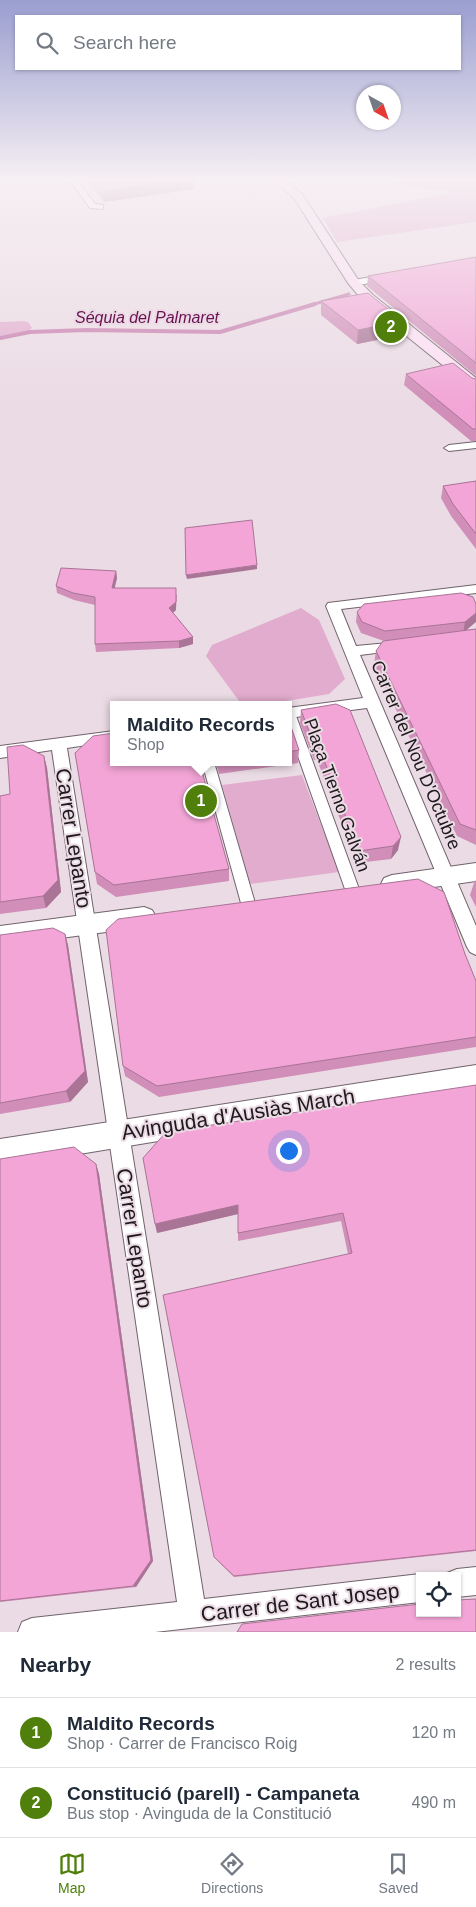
<!DOCTYPE html>
<html lang="en">
<head>
<meta charset="utf-8">
<style>
  body { margin:0; font-family:Arial,sans-serif; background:#f6f6f7; color:#1f2937 }
  .controls { position:absolute; right:15px; bottom:15px; display:grid; overflow:hidden; border-radius:0px; box-shadow:0 1px 4px #0004 }
  .controls button { width:45px; height:45px; display:grid; place-items:center; padding:0; border:0; border-bottom:1px solid #e0e1e3; background:#fff; color:#1f2937; font:25px sans-serif }
  .compass { position:absolute; left:356px; top:85px; width:45px; height:45px; border-radius:50%; background:#fff; box-shadow:0 1px 4px #0004; rotate:140deg }
  .you { position:absolute; left:288px; top:1150px; width:18px; height:18px; margin:-12px; border:4px solid #fff; border-radius:50%; background:#1a73e8; box-shadow:0 0 0 8px #1a73e833 }
  .badge { display:grid; place-items:center; width:32px; height:32px; border-radius:50%; background:#507f0c; color:#fff; font-size:16px; font-weight:700 }
  .pin { position:absolute; translate:-50% -50%; border:2px solid #fff; box-shadow:0 1px 5px #0006 }
  .popup { position:absolute; left:110px; top:701px; width:182px; height:65px; box-sizing:border-box; display:grid; place-content:center; border-radius:0px; background:#fff; filter:drop-shadow(0 1px 4px #0005); font-size:16px; white-space:nowrap; color:#747a83 }
  .popup b { font-size:19px; color:#1f2937 }
  .popup::after { content:''; position:absolute; left:50%; top:100%; margin-left:-10px; border:10px solid transparent; border-top-color:#fff }
  .list { margin:0; padding:0; list-style:none }
  h2 { display:flex; justify-content:space-between; align-items:center; height:65px; margin:0; padding:0 20px; font-size:21px }
  h2 small { font-size:16px; font-weight:400; color:#747a83 }
  .list li { display:grid; grid-template-columns:32px 1fr auto; gap:15px; align-items:center; box-sizing:border-box; height:70px; padding:0 20px; border-top:1px solid #e0e1e3 }
  .list b { display:block; font-size:19px; white-space:nowrap }
  .list p { margin:0; font-size:16px; white-space:nowrap; color:#747a83 }
  .list em { font-size:16px; font-style:normal; color:#747a83 }
  .icon { flex:none; width:28px; height:28px; fill:none; stroke:currentColor; stroke-width:2; stroke-linecap:round; stroke-linejoin:round }
  .map { position:relative; flex:none; width:476px; height:1632px; overflow:hidden }
  .search { position:absolute; background:#fff; box-shadow:0 1px 4px #0004; left:15px; right:15px; top:15px; height:55px; display:flex; align-items:center; gap:12px; box-sizing:border-box; padding:0 18px; border-radius:0px; color:#747a83; font-size:19px }
  .sheet { height:205px; background:#fff }
  nav { display:flex; justify-content:space-around; align-items:center; box-sizing:border-box; height:70px; border-top:1px solid #e0e1e3; background:#fff; font-size:14px; color:#747a83 }
  nav a { display:grid; justify-items:center; gap:2px }
  nav .on { color:#507f0c }
  .map>svg:first-child { display:block }
  .green { fill:#e1accd }
  .lines { fill:none; stroke-linecap:round; stroke-linejoin:round }
  .stream-far1 { stroke:#c67dad; stroke-width:3 }
  .stream { stroke:#c67dad; stroke-width:4 }
  .pedestrian-casing { stroke:#70636b; stroke-width:2 }
  .minor-casing { stroke:#70636b; stroke-width:2 }
  .tertiary-casing { stroke:#70636b; stroke-width:2 }
  .secondary-casing { stroke:#70636b; stroke-width:2 }
  .pedestrian { fill:#fff; fill-rule:evenodd }
  .minor { fill:#fff; fill-rule:evenodd }
  .tertiary { fill:#fff; fill-rule:evenodd }
  .secondary { fill:#fde0f3; fill-rule:evenodd }
  .wall { fill:#d08eb8 }
  .shaded-wall { fill:#a97496 }
  .building { fill:#f2a5d6; stroke:#a97496 }
  .labels { text-anchor:middle; dominant-baseline:central; stroke-width:4; stroke-linejoin:round; paint-order:stroke }
  .far-water-label { font-size:16px; font-style:italic; fill:#6a1153; stroke:#ebdbe4 }
  .street-label { font-size:18px; fill:#1e191c; stroke:#ebdbe4 }
  .near-street-label { font-size:21px; fill:#1e191c; stroke:#ebdbe4 }
</style>
</head>
<body>
<div class="map">
<svg width="476" height="1632" viewBox="0 0 476 1632">
  <rect width="100%" height="100%" fill="#ebdbe4"/>
  <path class="green" d="M403 178H476V222L337 242 323 218 456 192 395 185Z
    M22 321 28 322 32 328 29 331 0 336V322Z
    M301 608 319 620 345 679 329 694 262 705H242L206 656 212 645Z
    M302 775 339 872 250 884 222 785Z"/>
  <g class="lines">
    <path class="stream-far1" d="M311 305 349 294"/>
    <path class="stream" d="M0 338 30 332 86 330 220 332 315 304"/>
    <g class="pedestrian-casing">
      <path id="pedestrian" d="M288 709 293 710 295 713 359 889 357 893 352 894 347 893 345 889 288 728Z
        M202 762H214L255 903 253 907 248 909 243 907 241 903Z"/>
    </g>
    <g class="minor-casing">
      <path id="minor" d="M68 178H75L95 204 103 205V209L90 208Z
        M388 274 392 277 391 279 354 286 350 283 354 280Z
        M476 442V448L449 451 444 448 449 445Z
        M476 585V593L341 609 356 646 399 642 404 643 406 646 404 649 399 650 360 655 476 926V955L470 952 467 947 367 708 288 718V708L363 698 326 606 328 603Z
        M114 731V741L67 748 204 1599 420 1574 423 1576H420V1602L155 1632H18L22 1622 32 1618 177 1602 52 750 0 758V746Z
        M476 1567V1595L457 1597V1576H446L447 1573 457 1569Z"/>
    </g>
    <g class="tertiary-casing">
      <path id="tertiary" d="M476 863V881L392 893 384 890 381 884 384 878 392 875Z
        M144 907 152 910 156 917 152 924 144 927 0 946V926Z
        M476 1065V1089L0 1167V1139Z"/>
    </g>
    <g class="secondary-casing">
      <path id="secondary" d="M271 178H282L302 194 359 281 373 295 476 378V389L471 388 363 301 348 283 294 198Z"/>
    </g>
    <use href="#pedestrian" class="pedestrian"/>
    <use href="#minor" class="minor"/>
    <use href="#tertiary" class="tertiary"/>
    <use href="#secondary" class="secondary"/>
  </g>
  <path class="wall" d="M85 178H192L194 179V189L104 202Z
    M476 257V376L367 286 368 276Z
    M321 301 403 321 402 335 357 344 321 315Z
    M406 374 476 379V441H471L404 385Z
    M476 481V549L451 516 441 498 443 486Z
    M116 571 117 578 114 588 177 595 176 610 173 613 193 637V644L179 648 96 652 95 644V605L74 600 57 593 56 586Z
    M473 597 465 630 476 629V845L457 836 374 664 376 651 384 641 361 633 356 622 357 612Z
    M301 710 398 850 391 859 357 863 317 760H314L300 723Z
    M288 718 299 750 298 763 219 774 216 762H288Z
    M75 753 204 764V776H203L229 869V881L116 897 97 884Z
    M44 756 47 768 61 892 46 908 0 914V796L10 794Z
    M476 880V907L470 895 474 883Z
    M65 934 68 945 88 1082 70 1102 0 1114V935Z
    M465 954 476 981V1047L159 1097 125 1076 123 1066Z
    M476 1085V1551L234 1577 214 1557 348 1254 341 1221 238 1241V1214L157 1233Z
    M0 1159 96 1164 99 1174 153 1561 136 1587 0 1602Z"/>
  <path class="shaded-wall" d="M323 178H336L323 180Z
    M194 179V189L104 202 103 191Z
    M403 321 402 335 357 344 358 330Z
    M257 565V569L187 579 186 575Z
    M116 571 117 578 113 596 112 588Z
    M176 588V610L170 615 169 608Z
    M476 613V622L463 633 465 622Z
    M193 637V644L179 648V641Z
    M44 756 47 768 61 892 46 908 43 896Z
    M401 837 398 850 391 859 393 846Z
    M65 934 68 945 88 1082 70 1102 66 1091Z
    M96 1164 99 1174 153 1561 136 1587 133 1586Z
    M238 1205V1214L157 1233 155 1224Z"/>
  <path class="building" d="M92 178H192L194 179 103 191Z
    M476 257V363L368 276Z
    M368 293 403 321 358 330 321 301Z
    M453 363 472 378 476 379V429H473L406 374Z
    M476 481V534L453 504 443 486Z
    M252 520 257 565 186 575 185 528Z
    M61 568 116 571 112 588H176V602L169 608 193 637 179 641 95 644V597L73 593 56 586Z
    M461 593 473 597 476 604V613L465 622 385 631 362 622 357 612 364 604Z
    M476 629V830L460 824 376 651 383 641Z
    M336 704 350 710 401 837 393 846 359 851 319 747H315L301 710Z
    M288 718 299 750 288 752Z
    M114 733V762H203L204 764H200L229 869 114 885 95 872 75 753 93 736Z
    M23 745 44 756 58 880 43 896 0 902V796L10 794 7 747Z
    M418 879 444 892 465 954 476 981V1037L157 1086 123 1066 106 930 118 919Z
    M53 928 65 934 85 1071 66 1091 0 1103V935Z
    M476 1085V1550L234 1576 214 1557 163 1295 352 1253 343 1213 238 1233V1205L155 1224 143 1158 166 1132Z
    M74 1147 96 1164 151 1560 133 1586 0 1601V1159Z
    M476 1599V1632H237L242 1624 420 1604V1613H457V1600Z"/>
  <linearGradient id="sky" x2="0" y2="1"><stop stop-color="#9a9ed0"/><stop offset="0.44" stop-color="#f6eff3"/><stop offset="1" stop-color="#f6eff3" stop-opacity="0"/></linearGradient>
  <rect width="476" height="406" fill="url(#sky)"/>
  <g class="labels">
    <g class="far-water-label">
      <text x="147" y="317">Séquia del Palmaret</text>
    </g>
    <g class="street-label">
      <text transform="translate(416 755) rotate(67)">Carrer del Nou D'Octubre</text>
      <text transform="translate(337 795) rotate(70)">Plaça Tierno Galván</text>
    </g>
    <g class="near-street-label">
      <text transform="translate(74 838) rotate(81)">Carrer Lepanto</text>
      <text transform="translate(238 1114) rotate(-9)">Avinguda d'Ausiàs March</text>
      <text transform="translate(135 1238) rotate(81)">Carrer Lepanto</text>
      <text transform="translate(300 1602) rotate(-7)">Carrer de Sant Josep</text>
    </g>
  </g>
</svg>
<div class="controls">
<button><svg class="icon" aria-label="locate" viewBox="0 0 24 24"><circle cx="12" cy="12" r="6"/><path d="M12 2v4M12 18v4M2 12h4M18 12h4"/></svg></button>
</div>
<svg class="compass" viewBox="-18 -18 36 36"><path d="M0-13l5 13h-10z" fill="#e53935"/><path d="M0 13l5-13h-10z" fill="#747a83"/></svg>
<div class="you"></div>
<div class="pin badge" style="left:201px;top:801px">1</div>
<div class="popup"><b>Maldito Records</b>Shop</div>
<div class="pin badge" style="left:391px;top:327px">2</div>
<div class="search"><svg class="icon" aria-label="search" viewBox="0 0 24 24"><circle cx="10" cy="10" r="6"/><path d="M15 15l6 6"/></svg>Search here</div>
</div>
<section class="sheet">
<h2>Nearby<small>2 results</small></h2>
<ul class="list">
<li><span class="badge">1</span><div><b>Maldito Records</b><p>Shop · Carrer de Francisco Roig</p></div><em>120 m</em></li>
<li><span class="badge">2</span><div><b>Constitució (parell) - Campaneta</b><p>Bus stop · Avinguda de la Constitució</p></div><em>490 m</em></li>
</ul>
</section>
<nav>
<a class="on"><svg class="icon" aria-label="map" viewBox="0 0 24 24"><path d="M3 6l6-2 6 2 6-2v14l-6 2-6-2-6 2zM9 4v14M15 6v14"/></svg>Map</a>
<a><svg class="icon" aria-label="directions" viewBox="0 0 24 24"><path d="M12 3l9 9-9 9-9-9zM9 14v-3h6M13 9l2 2-2 2"/></svg>Directions</a>
<a><svg class="icon" aria-label="saved" viewBox="0 0 24 24"><path d="M7 4h10v16l-5-4-5 4z"/></svg>Saved</a>
</nav>
</body>
</html>
